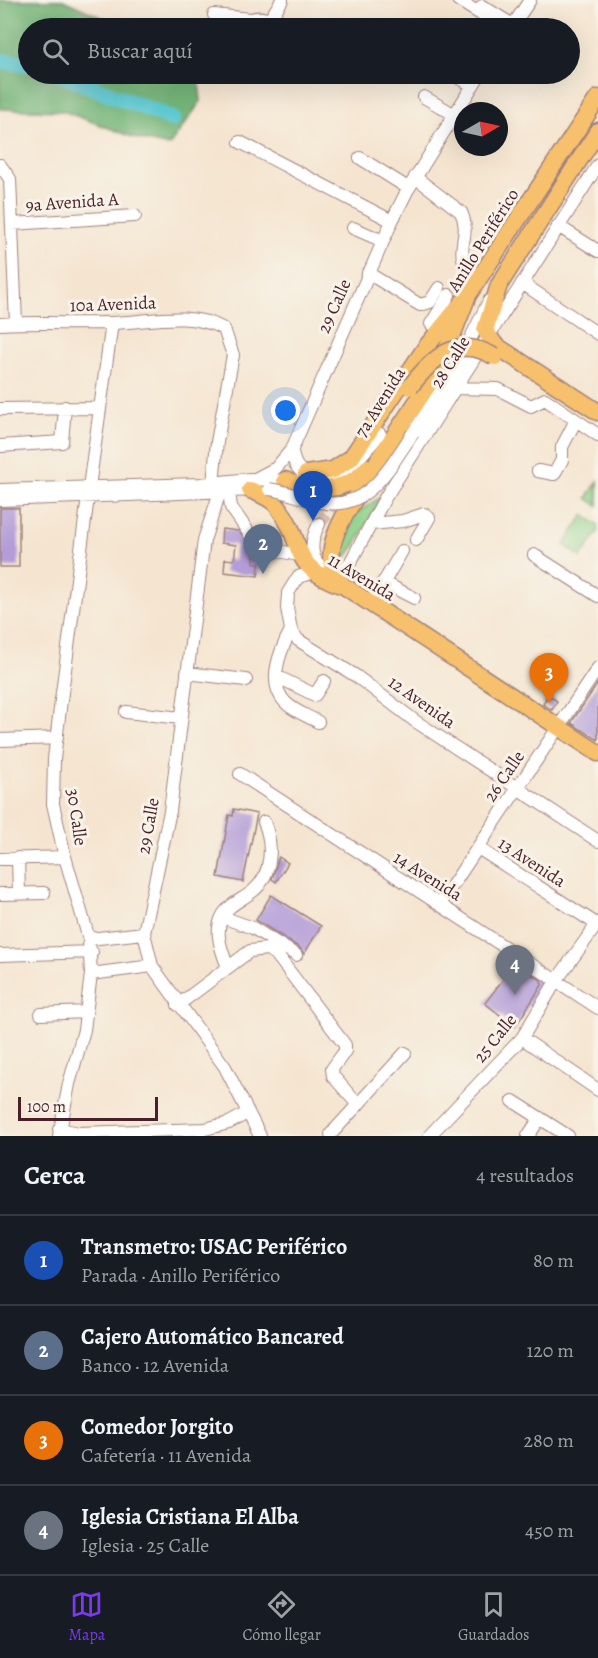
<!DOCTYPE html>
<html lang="es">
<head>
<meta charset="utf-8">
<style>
  body { margin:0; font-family:Alegreya,serif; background:#242831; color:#f1f3f6 }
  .compass { position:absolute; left:454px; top:102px; width:54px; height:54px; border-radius:50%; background:#171b24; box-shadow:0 6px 24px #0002; rotate:81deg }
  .scale { position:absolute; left:18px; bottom:15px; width:140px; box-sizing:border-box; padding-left:6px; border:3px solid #4a1f2b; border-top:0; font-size:16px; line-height:21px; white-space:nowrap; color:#4a1f2b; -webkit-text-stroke:4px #f7f3e8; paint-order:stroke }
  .you { position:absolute; left:286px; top:411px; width:21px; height:21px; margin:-15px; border:4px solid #fff; border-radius:50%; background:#1a73e8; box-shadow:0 0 0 9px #1a73e833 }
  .badge { display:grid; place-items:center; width:39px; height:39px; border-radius:50%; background:#7c3aed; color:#fff; font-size:20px; font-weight:700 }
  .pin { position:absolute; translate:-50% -50px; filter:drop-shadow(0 2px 3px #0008) }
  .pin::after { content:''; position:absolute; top:32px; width:21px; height:18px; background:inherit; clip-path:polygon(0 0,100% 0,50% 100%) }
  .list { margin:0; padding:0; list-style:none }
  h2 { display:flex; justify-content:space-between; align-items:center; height:78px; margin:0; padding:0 24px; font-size:26px }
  h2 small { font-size:20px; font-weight:400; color:#9ea1a6 }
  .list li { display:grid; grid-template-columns:39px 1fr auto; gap:18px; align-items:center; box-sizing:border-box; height:90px; padding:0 24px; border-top:2px solid #363941 }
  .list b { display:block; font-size:22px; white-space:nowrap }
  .list p { margin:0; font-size:20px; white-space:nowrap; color:#9ea1a6 }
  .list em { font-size:20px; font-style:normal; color:#9ea1a6 }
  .icon { flex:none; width:33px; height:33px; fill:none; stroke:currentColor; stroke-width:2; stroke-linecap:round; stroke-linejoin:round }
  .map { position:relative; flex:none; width:598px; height:1136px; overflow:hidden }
  .search { position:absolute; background:#171b24; box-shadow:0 6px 24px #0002; left:18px; right:18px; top:18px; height:66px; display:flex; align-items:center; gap:15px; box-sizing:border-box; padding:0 21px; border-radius:33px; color:#9ea1a6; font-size:22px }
  .sheet { height:438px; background:#171b24 }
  nav { display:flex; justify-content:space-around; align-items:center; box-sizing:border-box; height:84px; border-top:2px solid #363941; background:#171b24; font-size:16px; color:#9ea1a6 }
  nav a { display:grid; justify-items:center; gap:3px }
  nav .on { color:#7c3aed }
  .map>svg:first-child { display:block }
  .green { fill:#8fd28b; stroke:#6c785b; stroke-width:1.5 }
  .forest { fill:#73b477; stroke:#5e6a51; stroke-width:1.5 }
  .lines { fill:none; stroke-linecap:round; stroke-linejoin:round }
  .river { stroke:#5bc8d2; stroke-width:16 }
  .building { fill:#b39cd8 }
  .minor-tunnel { stroke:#d3bdaf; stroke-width:12; stroke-dasharray:12 6; stroke-linecap:butt }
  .minor-casing { stroke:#a0827e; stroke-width:14 }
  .major-casing { stroke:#a0827e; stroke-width:19 }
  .minor { stroke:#fff; stroke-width:12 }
  .major { stroke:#f7c06c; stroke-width:16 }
  .minor-bridge-casing { stroke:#a0827e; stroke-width:14; stroke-linecap:butt }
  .major-bridge-casing { stroke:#a0827e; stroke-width:19; stroke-linecap:butt }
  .minor-bridge { stroke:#fff; stroke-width:12 }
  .major-bridge { stroke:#f7c06c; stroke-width:16 }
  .labels { text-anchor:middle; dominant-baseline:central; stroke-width:6; stroke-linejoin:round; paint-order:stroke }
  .street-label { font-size:18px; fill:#4a1f2b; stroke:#f7f3e8 }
</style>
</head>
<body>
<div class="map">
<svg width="598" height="1136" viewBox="0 0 598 1136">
  <rect width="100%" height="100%" fill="#f7f3e8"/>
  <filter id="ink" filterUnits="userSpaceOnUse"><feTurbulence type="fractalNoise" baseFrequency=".0167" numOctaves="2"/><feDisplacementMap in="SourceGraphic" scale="12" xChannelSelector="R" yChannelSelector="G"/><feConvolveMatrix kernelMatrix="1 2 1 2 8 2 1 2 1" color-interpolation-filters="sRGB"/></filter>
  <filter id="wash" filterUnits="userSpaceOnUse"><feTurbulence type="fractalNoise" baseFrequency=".008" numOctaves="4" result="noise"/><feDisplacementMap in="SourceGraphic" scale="24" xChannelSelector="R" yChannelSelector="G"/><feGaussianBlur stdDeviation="1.35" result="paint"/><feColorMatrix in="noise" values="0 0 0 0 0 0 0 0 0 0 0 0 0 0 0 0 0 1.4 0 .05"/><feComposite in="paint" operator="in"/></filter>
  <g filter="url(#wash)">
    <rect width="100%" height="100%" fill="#f5e5d0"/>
    <path class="green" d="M598 481V506L587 498Z
      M386 488 356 544 346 557 340 555 336 550 356 513 378 499Z
      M584 515 598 525V532L581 557 564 545Z"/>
    <path class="forest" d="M0 0H63L126 28H28V74H198L201 101 169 146 138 139 63 111 0 109Z"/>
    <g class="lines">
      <path class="river" d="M0 61 28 64
        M60 74 173 119"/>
    </g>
    <g id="blocks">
      <path class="building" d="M0 508H19V567H0Z
        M222 529 238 531 249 541 254 539 257 534H263L254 543V563H259L258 576 224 572 225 559 234 560 236 545 221 543Z
        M598 683V740L571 723Z
        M548 695 557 701 552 710 543 704Z
        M234 809 257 814 243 882 218 877 229 815 233 816Z
        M279 857 288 863 276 882 272 879Z
        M271 895 321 926 304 954 300 948 256 920Z
        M515 964 541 980 542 985 515 1027 485 1003Z"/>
    </g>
  </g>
  <g filter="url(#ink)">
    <use href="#blocks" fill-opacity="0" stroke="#a0827e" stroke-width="1.5"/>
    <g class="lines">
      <path class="minor-tunnel" d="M319 524 355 483"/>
      <g class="minor-casing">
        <path id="minor" d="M458 0 503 28
          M482 6 513 25
          M214 15 250 19
          M269 21 282 0
          M244 28 250 19C261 16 270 18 275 28
          M511 28 530 0
          M452 74 472 85
          M424 97 455 115
          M240 142 392 221
          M360 158 408 188
          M0 165 10 179 16 323
          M415 177 461 212C474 240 446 253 479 278
          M12 224 135 216
          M558 226 598 251
          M353 228 383 241
          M368 273 420 305 430 302 439 288
          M522 283 598 334
          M449 295 441 308 451 313
          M0 324C37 322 74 324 111 323 149 322 190 310 224 329L233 355 217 442 213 483
          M431 324 441 308
          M455 388 498 389 531 406 545 399 598 435
          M0 409 98 408
          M413 433 458 364 489 301
          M380 434 345 474C320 482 293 479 292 449L392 221 407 191 480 74
          M0 446 62 442 65 407
          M538 471 554 474 562 460V447L576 420
          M257 478 276 468 292 449
          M89 487 112 323
          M0 490 200 484 251 479 292 481
          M229 491 231 507 249 533
          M220 492 204 540 170 811 144 933 152 966 225 1067 260 1136
          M0 500 256 490
          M319 524C307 547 310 572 341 571L350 563 385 498 598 165
          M371 524 403 521 424 514 429 518 416 540
          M262 544 268 549 299 555
          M534 555 598 596
          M315 572 298 577 288 593 287 608 291 630 298 640 356 676 415 721 598 841
          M383 582 414 598
          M371 604 402 551
          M291 630C281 649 266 682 285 702 293 711 308 716 318 722
          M187 673 246 680
          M276 676 315 695 324 681
          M126 712 181 718
          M0 740 57 738
          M240 774 598 1008
          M478 848 598 925
          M18 858 19 893
          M0 859 65 857
          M0 894 44 893
          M440 904 598 668
          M222 917 253 928 296 955
          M89 939 144 933
          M0 955 92 952
          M228 967C220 948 211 923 230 907 237 901 246 897 253 891 273 875 273 843 264 822
          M91 974 152 966
          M178 1005 250 951 267 949 276 954 345 1045V1051L332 1069 333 1076 358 1105
          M41 1014 86 1012
          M522 1038 598 1090
          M513 1101 568 1136
          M59 1129 79 1133 205 1129 229 1123 247 1113
          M331 1134 405 1053
          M59 1136 69 1084 84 1030 91 974 89 939 65 857 53 804 54 759 61 700 88 497
          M429 1136 522 1038 556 981 598 923
          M528 1136 540 1118"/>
      </g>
      <g class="major-casing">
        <path id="major" d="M598 131 499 285 485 330 495 345 598 412
          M306 474 333 470 351 458 426 347 466 298
          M285 480C315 492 346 494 368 467
          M250 490C260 494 272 498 278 507 307 544 286 566 344 586L598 753
          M344 586C309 553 355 499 376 469L378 460 440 367 468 295 598 98"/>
      </g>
      <use href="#minor" class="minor"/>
      <use href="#major" class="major"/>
      <g class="minor-bridge-casing">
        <path id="minor-bridge" d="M269 489C287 491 302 499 319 502 368 513 390 466 413 433"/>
      </g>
      <g class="major-bridge-casing">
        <path id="major-bridge" d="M410 387C433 357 457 334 495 357"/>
      </g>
      <use href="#minor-bridge" class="minor-bridge"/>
      <use href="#major-bridge" class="major-bridge"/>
    </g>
  </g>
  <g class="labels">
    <g class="street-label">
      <text transform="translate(72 202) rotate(-4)">9a Avenida A</text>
      <text transform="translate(483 240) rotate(-58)">Anillo Periférico</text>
      <text transform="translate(113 304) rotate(-2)">10a Avenida</text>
      <text transform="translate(334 306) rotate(-66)">29 Calle</text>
      <text transform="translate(450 362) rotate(-58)">28 Calle</text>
      <text transform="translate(380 402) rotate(-58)">7a Avenida</text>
      <text transform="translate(362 577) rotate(31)">11 Avenida</text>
      <text transform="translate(422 702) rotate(35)">12 Avenida</text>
      <text transform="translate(504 776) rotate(-56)">26 Calle</text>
      <text transform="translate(77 817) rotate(82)">30 Calle</text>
      <text transform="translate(148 826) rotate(-80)">29 Calle</text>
      <text transform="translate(532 862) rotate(33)">13 Avenida</text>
      <text transform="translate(428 876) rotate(32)">14 Avenida</text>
      <text transform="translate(495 1038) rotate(-51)">25 Calle</text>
    </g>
  </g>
</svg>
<svg class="compass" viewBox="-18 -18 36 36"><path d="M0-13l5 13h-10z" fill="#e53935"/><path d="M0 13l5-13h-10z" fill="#9ea1a6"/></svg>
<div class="scale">100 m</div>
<div class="you"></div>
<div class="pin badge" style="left:313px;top:521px;background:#1a4fb4">1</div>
<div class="pin badge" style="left:263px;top:574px;background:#5c6f8a">2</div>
<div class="pin badge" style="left:549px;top:703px;background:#e8710a">3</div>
<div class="pin badge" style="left:515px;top:995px;background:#6b7280">4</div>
<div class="search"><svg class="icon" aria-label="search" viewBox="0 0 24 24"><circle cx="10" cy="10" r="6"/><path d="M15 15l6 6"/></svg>Buscar aquí</div>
</div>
<section class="sheet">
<h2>Cerca<small>4 resultados</small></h2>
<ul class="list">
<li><span class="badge" style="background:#1a4fb4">1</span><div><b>Transmetro: USAC Periférico</b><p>Parada · Anillo Periférico</p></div><em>80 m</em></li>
<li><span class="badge" style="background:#5c6f8a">2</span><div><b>Cajero Automático Bancared</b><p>Banco · 12 Avenida</p></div><em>120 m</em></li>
<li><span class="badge" style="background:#e8710a">3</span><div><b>Comedor Jorgito</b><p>Cafetería · 11 Avenida</p></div><em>280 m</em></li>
<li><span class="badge" style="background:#6b7280">4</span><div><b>Iglesia Cristiana El Alba</b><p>Iglesia · 25 Calle</p></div><em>450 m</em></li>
</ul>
</section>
<nav>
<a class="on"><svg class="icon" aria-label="map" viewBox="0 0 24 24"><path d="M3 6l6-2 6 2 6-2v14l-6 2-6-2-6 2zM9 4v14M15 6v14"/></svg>Mapa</a>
<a><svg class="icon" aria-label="directions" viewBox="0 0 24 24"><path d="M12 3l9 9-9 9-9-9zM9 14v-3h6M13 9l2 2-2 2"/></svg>Cómo llegar</a>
<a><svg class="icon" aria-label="saved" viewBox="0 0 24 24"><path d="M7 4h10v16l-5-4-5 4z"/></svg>Guardados</a>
</nav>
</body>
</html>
